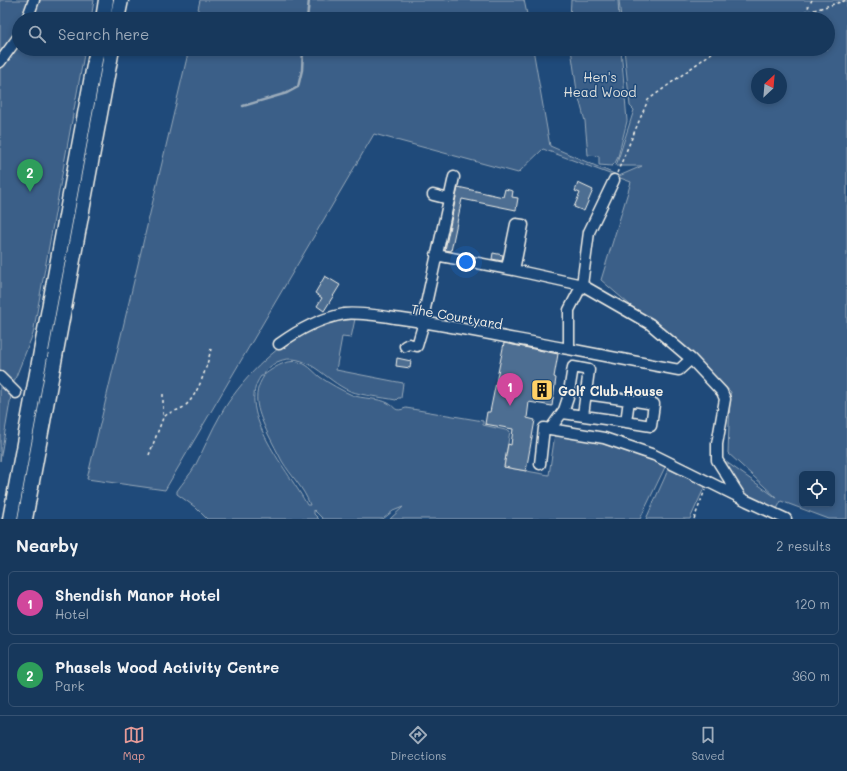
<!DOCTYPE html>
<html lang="en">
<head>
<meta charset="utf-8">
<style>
  body { margin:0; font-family:Mali,sans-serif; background:#203f62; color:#f1f3f6 }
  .controls { position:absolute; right:12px; bottom:12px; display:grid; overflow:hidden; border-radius:6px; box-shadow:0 2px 6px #0003 }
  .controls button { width:36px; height:36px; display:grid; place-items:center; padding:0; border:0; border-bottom:1px solid #365272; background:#17385c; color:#f1f3f6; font:20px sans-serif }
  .compass { position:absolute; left:751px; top:68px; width:36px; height:36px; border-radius:50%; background:#17385c; box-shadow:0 2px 6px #0003; rotate:26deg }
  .you { position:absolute; left:466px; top:262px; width:14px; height:14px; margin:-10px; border:3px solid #fff; border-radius:50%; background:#1a73e8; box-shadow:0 0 0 6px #1a73e833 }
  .badge { display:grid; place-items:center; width:26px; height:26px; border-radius:50%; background:#e69b98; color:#fff; font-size:13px; font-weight:700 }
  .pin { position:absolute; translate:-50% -33px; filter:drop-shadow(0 1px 2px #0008) }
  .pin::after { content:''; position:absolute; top:21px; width:14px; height:12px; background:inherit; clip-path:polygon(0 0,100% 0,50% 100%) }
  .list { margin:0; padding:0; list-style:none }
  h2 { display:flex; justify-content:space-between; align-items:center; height:52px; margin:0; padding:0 16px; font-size:17px }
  h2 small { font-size:13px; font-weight:400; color:#9eacbb }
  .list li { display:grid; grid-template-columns:26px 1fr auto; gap:12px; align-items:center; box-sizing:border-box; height:64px; margin:0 8px 8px; padding:0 8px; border:1px solid #365272; border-radius:6px }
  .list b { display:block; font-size:15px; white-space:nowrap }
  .list p { margin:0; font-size:13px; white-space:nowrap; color:#9eacbb }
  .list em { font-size:13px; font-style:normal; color:#9eacbb }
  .icon { flex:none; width:22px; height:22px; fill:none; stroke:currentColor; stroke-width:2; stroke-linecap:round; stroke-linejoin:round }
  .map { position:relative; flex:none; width:847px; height:519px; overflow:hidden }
  .search { position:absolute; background:#17385c; box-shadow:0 2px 6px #0003; left:12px; right:12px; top:12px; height:44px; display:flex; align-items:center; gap:10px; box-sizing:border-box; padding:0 14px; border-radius:22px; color:#9eacbb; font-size:15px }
  .sheet { height:196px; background:#17385c }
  nav { display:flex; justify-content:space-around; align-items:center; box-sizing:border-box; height:56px; border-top:1px solid #365272; background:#17385c; font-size:11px; color:#9eacbb }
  nav a { display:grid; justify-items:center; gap:2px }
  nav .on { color:#e69b98 }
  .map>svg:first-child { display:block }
  .green { fill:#3a5f88; stroke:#97a8b8; fill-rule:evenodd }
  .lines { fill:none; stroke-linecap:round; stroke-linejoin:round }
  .stream { stroke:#9cacbb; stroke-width:2.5 }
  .building { fill:#4d6e92; stroke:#f4f1e8 }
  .minor-casing { stroke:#f4f1e8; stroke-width:13 }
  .highway-casing { stroke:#f4f1e8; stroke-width:17 }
  .path { stroke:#f4f1e8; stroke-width:1.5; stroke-dasharray:3 3; stroke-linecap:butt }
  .minor { stroke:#1f4a7a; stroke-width:10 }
  .highway { stroke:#1f4a7a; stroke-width:14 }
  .labels { text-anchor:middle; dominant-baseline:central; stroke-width:3; stroke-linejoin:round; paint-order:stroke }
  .park-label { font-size:13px; fill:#e1e2de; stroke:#1f4a7a }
  .street-label { font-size:13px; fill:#f4f1e8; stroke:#1f4a7a }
  .poi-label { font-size:13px; font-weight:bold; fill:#f4f1e8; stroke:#1f4a7a; text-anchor:start }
</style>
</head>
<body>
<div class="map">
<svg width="847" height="519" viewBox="0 0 847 519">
  <rect width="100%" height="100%" fill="#1f4a7a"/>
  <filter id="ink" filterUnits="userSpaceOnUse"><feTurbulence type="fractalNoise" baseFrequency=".025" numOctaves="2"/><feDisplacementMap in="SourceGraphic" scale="8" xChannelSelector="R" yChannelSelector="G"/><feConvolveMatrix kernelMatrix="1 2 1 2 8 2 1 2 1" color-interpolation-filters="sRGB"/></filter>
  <g filter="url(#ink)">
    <path class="green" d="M0 0H94L91 19H19V49H85L33 334 13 384 0 461Z
      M200 0H524L528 19H196Z
      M571 0H618L619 19H570Z
      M619 0H847V519H829L781 501 776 511 755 500 747 501C707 466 717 438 731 392L601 280 631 182 543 149 518 173 374 134 165 490 87 479 189 49H533L550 146 619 176 642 166H616L634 110 630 106 624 49H828V19H621ZM757 74H781V98H757ZM730 398 728 453 777 498 722 459V438ZM802 474H832V504H802Z
      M571 49H621L627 121 618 157 615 163 612 166 599 165V156L588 155 585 121 577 91Z
      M355 319 351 338 342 337 336 370 403 383 401 398H398L396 400C381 397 364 396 350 391 325 381 306 349 277 362 272 365 266 369 264 375 276 366 291 356 306 365 311 368 315 373 320 377 330 384 341 390 352 395 362 399 379 398 388 403 396 407 394 413 406 408L483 421V425L510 431 504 467 549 475 555 434 586 438 666 465 640 519H390L403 507 393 511 383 519H323L314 510V514L319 519H207L195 507 177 494V491C183 482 190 475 195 466 204 449 211 431 221 414 239 383 274 345 308 331 323 324 338 321 355 319ZM261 376H264C250 396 259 414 268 434 273 443 277 452 282 461 291 476 304 488 310 505H307C291 473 234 412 261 376Z
      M668 469 705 486 690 519H646L665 477Z"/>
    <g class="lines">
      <path class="stream" d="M307 19 309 0
        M243 106 287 93 298 87 302 70 303 49"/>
    </g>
    <path class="building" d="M578 183 593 190 584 211 574 207 580 193 575 191Z
      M458 187 503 197 505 189 513 191 512 197 518 198 516 210 462 199 451 251 445 250Z
      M493 253 503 255 502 261 492 259Z
      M325 276 340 285 324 311 317 306 322 298 315 293Z
      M504 343 558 354 554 377 556 378 552 406 529 402 527 418 535 420 526 471 504 467 508 444 511 445 513 429 485 424 487 412H490Z
      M397 358 411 361 410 368 396 366Z"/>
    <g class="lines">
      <g class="minor-casing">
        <path id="minor" d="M27 19 34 0
          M0 62 19 36
          M614 180 589 232 582 285 650 324 691 359 722 392 725 399 717 444V460L741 498
          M433 195 449 199
          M507 268 516 224 523 225 514 270
          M422 322 454 177
          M279 344C300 329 319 319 344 314 359 312 387 317 402 319 458 327 514 339 569 349V310L582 285 514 270 436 255
          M405 346 409 344 417 346 424 322
          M569 349 679 370 691 359
          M0 377 16 393
          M563 413 626 422 629 400 586 394
          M626 422 651 426 654 404 629 400
          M551 428 564 410 568 398 573 367 589 370 583 415
          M540 464 544 428 604 438 654 455 747 501 786 519"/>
      </g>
      <g class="highway-casing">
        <path id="highway" d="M103 19 106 0
          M117 19 121 0
          M10 519 97 49
          M25 519 112 49"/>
      </g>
      <path class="path" d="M805 13 812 0
        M785 19 847 0
        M617 173 648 100 717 49
        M163 394V414L164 416
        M149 455 163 418C169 411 179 411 185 406 199 394 207 366 211 349
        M694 519 705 490"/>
      <use href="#minor" class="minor"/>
      <use href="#highway" class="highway"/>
    </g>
  </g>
  <defs>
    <g id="building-square" transform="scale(1.15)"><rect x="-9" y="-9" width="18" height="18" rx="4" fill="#ffd166" stroke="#1f4a7a"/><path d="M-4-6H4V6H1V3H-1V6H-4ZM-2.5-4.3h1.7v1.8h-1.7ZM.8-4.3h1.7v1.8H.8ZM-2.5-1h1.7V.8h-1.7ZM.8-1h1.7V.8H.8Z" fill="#111"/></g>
  </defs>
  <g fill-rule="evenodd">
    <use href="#building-square" x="542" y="390"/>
  </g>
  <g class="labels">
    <g class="park-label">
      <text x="600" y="76">Hen's<tspan x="600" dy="15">Head Wood</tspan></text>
    </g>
    <g class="street-label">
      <text transform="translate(457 316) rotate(10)">The Courtyard</text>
    </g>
    <g class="poi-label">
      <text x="558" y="390">Golf Club House</text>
    </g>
  </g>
</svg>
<div class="controls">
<button><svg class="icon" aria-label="locate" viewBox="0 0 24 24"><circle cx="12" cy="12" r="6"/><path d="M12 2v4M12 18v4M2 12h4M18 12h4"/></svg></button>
</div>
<svg class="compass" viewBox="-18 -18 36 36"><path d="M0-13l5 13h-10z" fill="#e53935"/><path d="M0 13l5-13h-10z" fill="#9eacbb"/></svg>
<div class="you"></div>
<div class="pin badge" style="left:510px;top:406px;background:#d1479c">1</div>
<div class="pin badge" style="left:30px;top:192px;background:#2e9e5b">2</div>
<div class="search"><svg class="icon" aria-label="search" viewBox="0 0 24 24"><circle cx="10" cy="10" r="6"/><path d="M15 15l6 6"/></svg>Search here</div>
</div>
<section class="sheet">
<h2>Nearby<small>2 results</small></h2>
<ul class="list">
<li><span class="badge" style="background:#d1479c">1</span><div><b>Shendish Manor Hotel</b><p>Hotel</p></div><em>120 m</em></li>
<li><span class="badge" style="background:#2e9e5b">2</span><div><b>Phasels Wood Activity Centre</b><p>Park</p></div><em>360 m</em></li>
</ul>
</section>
<nav>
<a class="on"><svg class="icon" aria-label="map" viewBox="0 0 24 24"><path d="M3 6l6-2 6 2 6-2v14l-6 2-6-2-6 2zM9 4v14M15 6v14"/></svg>Map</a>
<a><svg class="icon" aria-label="directions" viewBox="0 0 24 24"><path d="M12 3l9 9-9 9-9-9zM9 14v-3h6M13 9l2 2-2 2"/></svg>Directions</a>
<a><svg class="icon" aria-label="saved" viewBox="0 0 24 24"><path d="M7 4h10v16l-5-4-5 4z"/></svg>Saved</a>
</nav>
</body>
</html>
